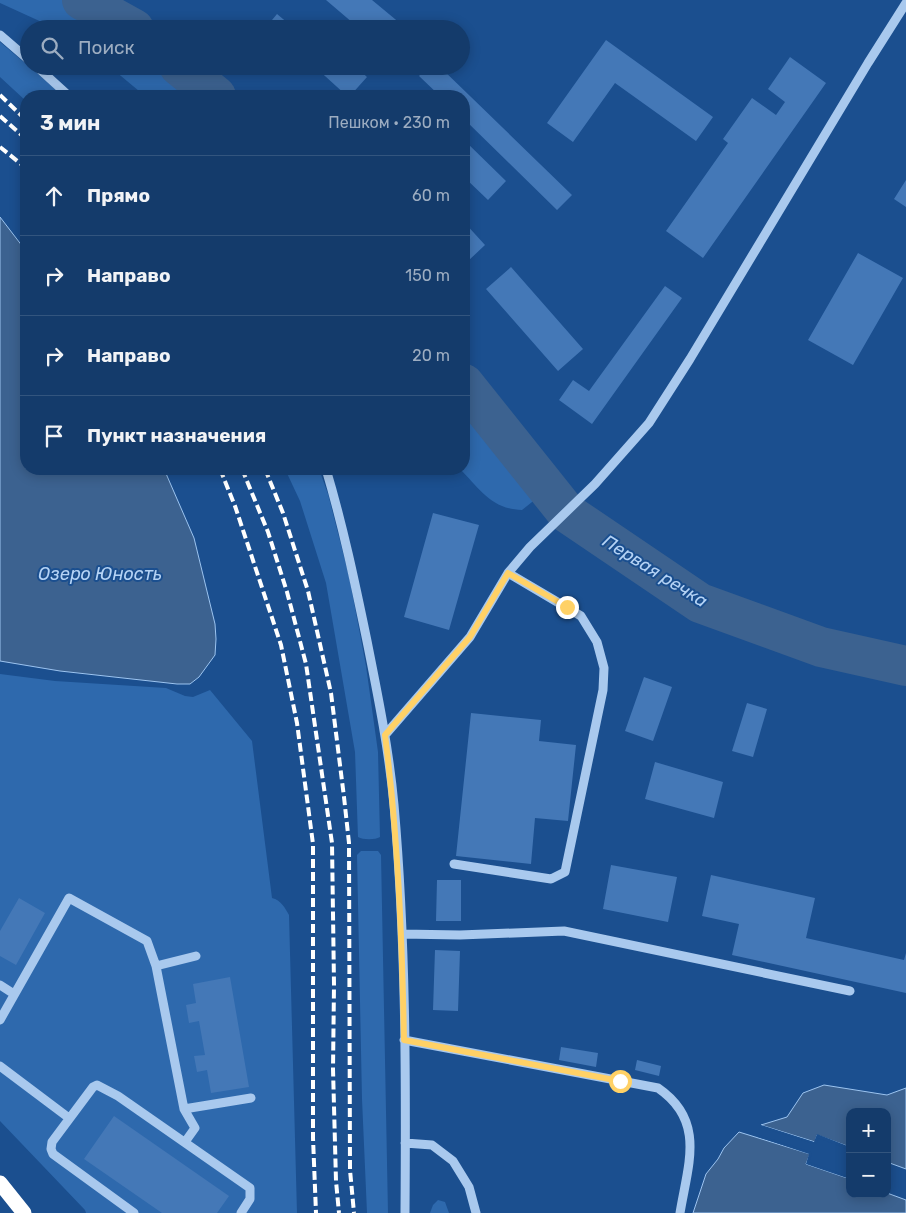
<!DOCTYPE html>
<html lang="ru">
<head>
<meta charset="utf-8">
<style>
  body { margin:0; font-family:Rubik,sans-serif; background:#1d4271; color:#f1f3f6 }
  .controls { position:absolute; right:15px; bottom:15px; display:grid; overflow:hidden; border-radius:10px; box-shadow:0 2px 12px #0003 }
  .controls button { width:45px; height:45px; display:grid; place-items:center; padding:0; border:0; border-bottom:1px solid #33557e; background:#143b6b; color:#f1f3f6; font:25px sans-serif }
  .stop { position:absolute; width:15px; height:15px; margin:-11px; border:4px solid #ffd166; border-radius:50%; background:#fff }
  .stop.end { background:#ffd166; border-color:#fff; box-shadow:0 1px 5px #0008 }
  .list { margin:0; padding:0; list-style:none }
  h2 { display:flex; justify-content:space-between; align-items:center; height:65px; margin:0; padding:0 20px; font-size:21px }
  h2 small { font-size:16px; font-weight:400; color:#9dadc1 }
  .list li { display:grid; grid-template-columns:32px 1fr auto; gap:15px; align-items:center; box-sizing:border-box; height:80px; padding:0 20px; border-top:1px solid #33557e }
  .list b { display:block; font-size:19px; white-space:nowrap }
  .list em { font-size:16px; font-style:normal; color:#9dadc1 }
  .icon { flex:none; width:28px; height:28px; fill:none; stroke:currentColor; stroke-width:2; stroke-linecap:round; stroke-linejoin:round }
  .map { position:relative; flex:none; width:906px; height:1213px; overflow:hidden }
  .search { position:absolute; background:#143b6b; box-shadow:0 2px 12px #0003; left:20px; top:20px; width:450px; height:55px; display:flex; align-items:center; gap:12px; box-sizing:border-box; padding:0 18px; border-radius:28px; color:#9dadc1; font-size:19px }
  .panel { position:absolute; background:#143b6b; box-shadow:0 2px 12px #0003; left:20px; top:90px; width:450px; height:385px; border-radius:20px }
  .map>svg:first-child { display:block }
  .green { fill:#2e69ad }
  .water { fill:#3c6290; stroke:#9cc4f0 }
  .pier { fill:#1b4f8f }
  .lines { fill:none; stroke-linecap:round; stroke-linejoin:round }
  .river { stroke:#3c6290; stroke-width:40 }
  .building { fill:#4478b7 }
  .minor { stroke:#a9c9ee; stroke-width:9 }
  .highway { stroke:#fff; stroke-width:15 }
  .rail { stroke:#fff; stroke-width:4; stroke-dasharray:9 4; stroke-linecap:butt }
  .route { stroke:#ffd166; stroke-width:6 }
  .labels { text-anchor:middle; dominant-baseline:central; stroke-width:4; stroke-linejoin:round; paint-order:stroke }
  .water-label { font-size:18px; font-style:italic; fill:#b5d3f5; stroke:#1b4f8f }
</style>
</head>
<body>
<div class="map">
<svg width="906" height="1213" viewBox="0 0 906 1213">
  <rect width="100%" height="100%" fill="#1b4f8f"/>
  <path class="green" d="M0 0H103L143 29H57L0 3Z
    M0 42 58 91 62 96H26V101L0 77Z
    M109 66H196L237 96H145Z
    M464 383 544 475 547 484 537 498 522 510C491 509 480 489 460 469H464Z
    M285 469H319L328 494 349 576 366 666 378 752 380 837C375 840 363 840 358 837L355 752 326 583 300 501Z
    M0 674 55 681 166 688 185 696 193 697 210 690 252 741 272 898C281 900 285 908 289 915L297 1213H86L85 1210 0 1121Z
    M361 851H378L381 855 388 1213H367L362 1099 357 855Z
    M438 1200 445 1202 449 1213H430L433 1205Z"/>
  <path class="water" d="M0 217 26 251V469H164L194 538 215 624 216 639 215 655 199 677 190 684H177L60 671 0 661Z
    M824 1085 887 1095 906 1088V1169L887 1162V1112H850V1147L817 1135 815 1142 761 1125 787 1117 803 1093Z
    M739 1132 810 1154 806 1164 850 1179V1194H887V1193L906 1200V1213H693L706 1174 718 1159 724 1148Z"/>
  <path class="pier" d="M761 1125 814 1142 817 1134 850 1147V1150L818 1138 817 1143 814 1144 760 1127Z
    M759 1135 811 1152 812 1154 809 1162 850 1177V1179L806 1164 809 1154 758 1137Z"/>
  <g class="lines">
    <path class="river" d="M82 0 134 29
      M179 66 216 96
      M464 384 567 513 700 603 821 647 906 666"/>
  </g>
  <path class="building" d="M326 0H372L407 29H360Z
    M277 14 295 29H270L267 26Z
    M606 40 713 117 696 141 615 83 573 142 547 123Z
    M790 57 826 83 703 258 666 231 728 143 723 139 752 98 776 115 785 102 768 89Z
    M314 66H355L367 77 350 96H347Z
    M428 66H439L572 195 557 210 464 119V96H440L419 76Z
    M464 140 506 181 488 200 464 177Z
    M906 180V207L894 199Z
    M464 222 485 245 468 261 464 256Z
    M858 253 903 278 853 365 808 340Z
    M511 267 583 349 558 371 486 289Z
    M665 286 682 298 592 424 559 400 573 380 589 391Z
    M433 513 479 525 449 630 404 617Z
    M644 677 672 687 653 741 625 731Z
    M747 703 767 709 753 757 732 751Z
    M471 713 541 720 539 741 576 745 568 821 535 818 531 864 456 856Z
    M655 762 723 782 714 818 645 799Z
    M611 865 677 877 668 922 603 909Z
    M711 875 815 898 806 938 904 960 906 953V993L732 955 739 924 702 916Z
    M437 880H461V921H436Z
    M19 898 45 913 16 965 0 956V931Z
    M435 950 460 951 458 1011 433 1010Z
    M230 977 249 1087 211 1093 207 1070 197 1072 194 1056 205 1055 199 1021 189 1023 186 1005 196 1003 193 984Z
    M561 1047 598 1053 596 1067 559 1060Z
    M637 1060 661 1066 659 1076 635 1070Z
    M114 1116 229 1196 217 1213H162L84 1159Z"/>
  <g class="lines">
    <path class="minor" d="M0 35 29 60
      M36 66 69 96
      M326 469C343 526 355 583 367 641 378 696 389 750 394 805 406 941 406 1077 405 1213
      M385 735 470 637 508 573 530 547 595 484 649 423 690 359 868 63 906 3
      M454 864 551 879 565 872 603 690 604 668 597 642 581 616 508 573
      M402 934 460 935 564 931 850 991
      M156 966 196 956
      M0 985 14 994
      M0 1020 69 898 147 941 156 966 184 1109
      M404 1040 658 1088C706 1121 688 1164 680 1213
      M0 1066 69 1118
      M185 1142 195 1128 184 1109 251 1098
      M405 1143 432 1145 453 1161 469 1187 476 1213
      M134 1213 53 1154 51 1149 52 1142 93 1087 97 1085 118 1096 250 1188V1199L241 1213"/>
    <path class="highway" d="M0 1183 24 1213"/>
    <path class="rail" d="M0 95 26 120
      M0 116 26 139
      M0 147 26 168
      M220 469 235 506 281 645 297 723 313 844V1138L316 1213
      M242 469 268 532 287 592 306 664 332 843 334 985 333 1069 336 1181 339 1213
      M265 469 283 513 308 591 331 693 344 797 349 843 350 1170 354 1213"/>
  </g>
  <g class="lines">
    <path class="route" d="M567 607 508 573 470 637 385 735C398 836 402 938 404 1040L620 1081"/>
  </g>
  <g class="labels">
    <g class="water-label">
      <text transform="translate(655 571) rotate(32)">Первая речка</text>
      <text x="100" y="574">Озеро Юность</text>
    </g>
  </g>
</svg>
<div class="controls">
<button>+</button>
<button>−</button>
</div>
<div class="stop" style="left:620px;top:1081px"></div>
<div class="stop end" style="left:567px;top:607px"></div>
<div class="search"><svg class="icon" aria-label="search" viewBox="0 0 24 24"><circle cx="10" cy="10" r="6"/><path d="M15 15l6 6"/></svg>Поиск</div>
<section class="panel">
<h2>3 мин<small>Пешком · 230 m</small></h2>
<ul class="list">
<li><svg class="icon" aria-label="ahead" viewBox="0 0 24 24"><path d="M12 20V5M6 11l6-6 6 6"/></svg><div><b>Прямо</b></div><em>60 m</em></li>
<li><svg class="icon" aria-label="right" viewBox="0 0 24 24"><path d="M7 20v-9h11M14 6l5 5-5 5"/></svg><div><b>Направо</b></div><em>150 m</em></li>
<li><svg class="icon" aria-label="right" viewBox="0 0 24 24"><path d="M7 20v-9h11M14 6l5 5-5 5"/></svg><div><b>Направо</b></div><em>20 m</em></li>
<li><svg class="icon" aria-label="arrive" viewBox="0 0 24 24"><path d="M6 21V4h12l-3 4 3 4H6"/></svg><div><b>Пункт назначения</b></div></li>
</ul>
</section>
</div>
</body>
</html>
